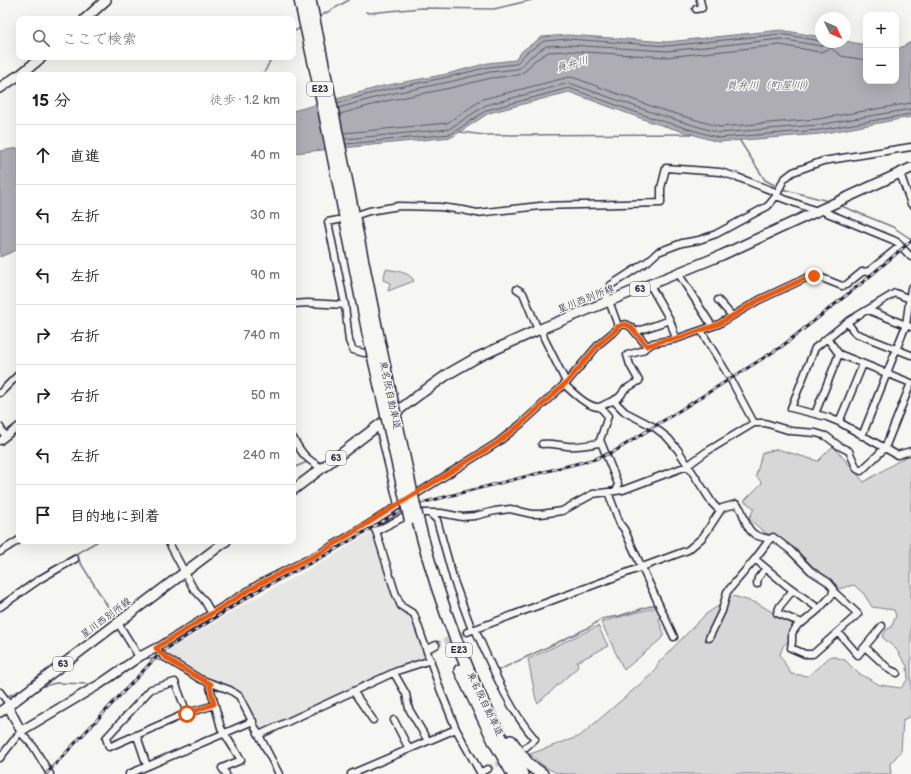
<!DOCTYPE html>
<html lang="ja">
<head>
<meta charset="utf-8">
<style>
  body { margin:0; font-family:"Balsamiq Sans","Klee One",sans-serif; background:#f6f6f6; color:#222 }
  .controls { position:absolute; right:12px; top:12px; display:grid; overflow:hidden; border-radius:8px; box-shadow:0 4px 16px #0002 }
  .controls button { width:36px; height:36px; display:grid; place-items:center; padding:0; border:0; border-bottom:1px solid #e0e0e0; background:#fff; color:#222; font:20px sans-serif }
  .compass { position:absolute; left:815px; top:12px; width:36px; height:36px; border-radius:50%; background:#fff; box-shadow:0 4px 16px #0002; rotate:134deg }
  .stop { position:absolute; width:12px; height:12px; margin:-9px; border:3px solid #ea580c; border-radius:50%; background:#fff }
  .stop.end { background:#ea580c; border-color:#fff; box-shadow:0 1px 4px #0008 }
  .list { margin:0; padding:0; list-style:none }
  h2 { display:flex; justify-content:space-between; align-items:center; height:52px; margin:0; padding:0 16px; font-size:17px }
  h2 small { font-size:13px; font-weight:400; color:#767676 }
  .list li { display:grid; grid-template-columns:26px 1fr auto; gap:12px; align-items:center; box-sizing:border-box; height:60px; padding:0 16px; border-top:1px solid #e0e0e0 }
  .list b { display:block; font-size:15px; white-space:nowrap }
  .list em { font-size:13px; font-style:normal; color:#767676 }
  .icon { flex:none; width:22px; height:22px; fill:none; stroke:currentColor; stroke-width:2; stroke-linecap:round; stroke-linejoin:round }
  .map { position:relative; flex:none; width:911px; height:774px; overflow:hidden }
  .search { position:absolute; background:#fff; box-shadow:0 4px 16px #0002; left:16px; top:16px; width:280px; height:44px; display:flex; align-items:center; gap:10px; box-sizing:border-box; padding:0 14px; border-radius:8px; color:#767676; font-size:15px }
  .panel { position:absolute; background:#fff; box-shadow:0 4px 16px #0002; left:16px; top:72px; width:280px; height:472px; border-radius:8px }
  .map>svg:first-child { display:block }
  .built { fill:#e6e6e4 }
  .green { fill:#d7d7d7; stroke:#7c7c89 }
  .water { fill:#adadb3; stroke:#757583 }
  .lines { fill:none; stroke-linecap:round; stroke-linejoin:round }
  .shore { stroke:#5a5a6b; stroke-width:1 }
  .stream { stroke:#757583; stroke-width:1.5 }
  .street-tunnel { stroke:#cccccd; stroke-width:6; stroke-dasharray:6 3; stroke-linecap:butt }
  .street-casing { stroke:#22223b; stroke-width:9 }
  .secondary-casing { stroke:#22223b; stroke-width:11 }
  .primary-casing { stroke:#22223b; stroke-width:12 }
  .highway-casing { stroke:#22223b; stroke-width:14 }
  .street { stroke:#f6f6f2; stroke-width:6 }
  .secondary { stroke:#f6f6f2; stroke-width:8 }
  .primary { stroke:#f6f6f2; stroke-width:9 }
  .highway { stroke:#f6f6f2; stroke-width:11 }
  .rail-casing { stroke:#22223b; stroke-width:3 }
  .rail { stroke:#f6f6f2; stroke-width:1.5; stroke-dasharray:4.5; stroke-linecap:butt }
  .highway-bridge-casing { stroke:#22223b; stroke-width:14; stroke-linecap:butt }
  .highway-bridge { stroke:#f6f6f2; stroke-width:11 }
  .route { stroke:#ea580c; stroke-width:5 }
  .labels { text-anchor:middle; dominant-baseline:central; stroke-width:3; stroke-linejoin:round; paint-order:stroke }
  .shield { fill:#f6f6f2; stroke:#626272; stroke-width:1 }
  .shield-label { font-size:9px; font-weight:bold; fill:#22223b }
  .street-label { font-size:10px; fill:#22223b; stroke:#f6f6f2 }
  .water-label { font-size:11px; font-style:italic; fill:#535365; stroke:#f6f6f2 }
</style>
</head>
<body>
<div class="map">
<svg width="911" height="774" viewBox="0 0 911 774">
  <rect width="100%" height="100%" fill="#f6f6f2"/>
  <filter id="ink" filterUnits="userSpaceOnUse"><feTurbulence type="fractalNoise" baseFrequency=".025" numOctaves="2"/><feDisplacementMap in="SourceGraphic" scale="8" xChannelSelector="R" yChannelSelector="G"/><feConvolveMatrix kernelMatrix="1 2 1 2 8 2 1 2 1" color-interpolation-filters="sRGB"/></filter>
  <g filter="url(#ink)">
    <path class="built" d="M374 530 394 594 412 616 426 658 424 660 261 732 244 698 239 692 211 681 167 654V651L250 601 326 560Z"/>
    <path class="green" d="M386 269C396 271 410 272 414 281L388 291 390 283 383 280Z
      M833 446 864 482 908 455H911V716L903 720 901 751 890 764 891 774H563C549 772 540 763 530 754L580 736 653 673 659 662 706 614 733 596 757 603 792 624 794 636 783 646 780 655 791 674 808 676 831 656 845 660 858 673 880 685 901 688 908 679 907 666 896 649 882 637 887 629 891 628 896 616 894 610 872 607 864 594 854 585 838 589 818 572 796 549 764 532 749 519 754 508 744 501 762 483 756 476 762 453 777 449 818 461Z
      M657 607 660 613 659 620 664 634 661 639 624 670 601 622Z
      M598 626 608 646 577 662 578 667 538 703 536 700 528 659Z"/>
    <path class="water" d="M781 30 821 37V42L845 41 866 45V81H896V50L911 42V117L820 134 718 142 651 122 569 92 489 113 452 137 293 153V111L383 86 447 74 488 63 515 60 523 50 542 37 568 35 667 42Z
      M19 148V249L0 257V151Z"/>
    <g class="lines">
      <path class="shore" d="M337 103 384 90 448 77 489 67 516 64 526 53 544 41 568 39 667 46 781 34 821 41
        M338 108 385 95 449 82 490 72 517 69 521 67 530 57 546 46 568 45 667 51 781 39 820 46 824 45 828 42
        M340 114 386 101 450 88 491 78 518 75 525 71 534 61 548 52 568 51 666 57 780 45 820 52 831 48 841 56 866 60
        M344 133 447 123 483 99 569 77 575 78 656 108 720 127 818 119 911 103
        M345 139 449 129 486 105 569 83 654 113 719 133 818 125 911 109
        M346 144 451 134 487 110 569 88 652 118 719 138 819 130 911 114"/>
      <path class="stream" d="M366 12 369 13 421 8 494 9 532 0
        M317 18 349 0
        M293 32 302 27
        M263 75 272 57
        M460 132 485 135 692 134
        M740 141 765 180 778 187
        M782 189 828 201
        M839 205 893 227 911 239
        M293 468 307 462
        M75 554 115 618
        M0 602 45 572 98 541
        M497 671 590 627 601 619 619 616 657 604
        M40 687 56 683 91 684
        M102 688H103L146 658 164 661
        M8 696 21 690"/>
      <path class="street-tunnel" d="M436 645 467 632
        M488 769 506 759"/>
      <g class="street-casing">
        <path id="street" d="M696 9 702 8 700 0
          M900 173 911 204
          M776 196 817 211
          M820 210 893 240 897 242 911 257
          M360 214 369 211 399 206 440 207 463 210 477 213 540 206 661 203V188L666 168 720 172 737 177 778 193
          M338 220 328 222 345 305 349 341 353 350 364 353
          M678 273 712 326
          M650 285 670 320 676 339
          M517 289 523 293 538 330
          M910 299 895 293 847 322 815 348 791 408 827 417 839 422 897 455 911 451
          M718 300 732 316
          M605 303V299L611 285 648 261 658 252 682 243 699 240 716 234 768 206 776 196 784 179 793 172 823 161 911 147
          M293 304 307 303 345 305
          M868 310 911 327
          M847 322 855 333 911 355
          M617 327 625 324 631 327 647 346
          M542 329 544 338 566 382
          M702 330 703 334 730 378 754 423
          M635 332 670 320
          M827 338 839 354 911 383
          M564 384C571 391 588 407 598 407 602 407 606 403 610 402 616 399 621 398 624 390L639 381 630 365 627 355 641 351 653 343 676 339 719 324 759 300 806 278 814 277 822 278 842 286 846 285 862 272 869 271 900 246
          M0 393 19 374
          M614 401 625 412 654 427 668 438 678 450 713 504 720 511
          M815 414 839 354
          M839 422 863 364
          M379 426 398 505
          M0 427 5 436
          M862 436 906 325 911 288
          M293 438C302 454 306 459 322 468
          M600 440 618 484 617 490
          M0 441 19 426
          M542 444C551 443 558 445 567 446 578 447 588 445 599 443L608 416 600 407
          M608 492 620 524 624 529 674 637
          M429 513 433 516 437 520 454 581 472 630
          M373 527 376 531 395 592 401 606 414 614 440 689 456 729 481 774
          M376 531 404 517 422 513H441L462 517 475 516 495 511 510 509 532 514H541L562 511 593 494 623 490 687 466 706 452 754 423H765L791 431 816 433 826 436 839 446 849 451 857 469 861 471 885 448 911 383
          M770 539 773 537 790 550 811 571 828 582 833 588V591
          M168 541 193 588 204 600 212 614
          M0 552 19 540
          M755 559 785 584 819 609 832 595 833 591 858 614 813 654H805L791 648 792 642V633L800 622
          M757 584 758 578 766 568
          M793 590 780 606 777 613 802 623 812 615 819 609
          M0 607 40 579 75 559
          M118 623 139 657
          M475 629C492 667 508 708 535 739L526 747
          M467 632 688 550 703 537 722 508 736 504C745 509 743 527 754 534 758 537 765 538 770 539L755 559 727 592 722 611 709 638
          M838 632 858 655 882 626
          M865 647 890 670 897 673
          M427 649 436 645
          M394 673 406 694 409 709 428 741
          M211 684 210 687 221 728 241 760 222 768 226 774
          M353 691 373 720
          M0 692 10 705
          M187 713 175 682 151 689 106 738 109 747 187 713 215 705
          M394 720 409 749
          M20 732 33 746 50 774
          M259 735 397 671 431 660
          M137 736 147 766
          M0 758 21 731
          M480 772 488 769
          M129 774 253 721
          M279 774 239 696 230 690 200 679 164 657 156 648 259 584 320 553 369 524 497 443 521 424 567 382 599 344 617 329V323L609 301
          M351 774 456 729"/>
      </g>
      <g class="secondary-casing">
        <path id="secondary" d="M8 706 21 731 100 684 139 657 156 648"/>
      </g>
      <g class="primary-casing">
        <path id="primary" d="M85 19 106 0
          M20 75 42 57
          M0 88 19 75
          M293 490 420 394 448 374 476 358 538 330 722 255 911 168
          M0 712 226 541"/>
      </g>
      <g class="highway-casing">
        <path id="highway" d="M300 0 320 90 368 333
          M310 0 377 331
          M417 517C440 608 473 694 522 774
          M460 670 494 741 513 774
          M511 741 528 764 542 774"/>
      </g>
      <use href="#street" class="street"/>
      <use href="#secondary" class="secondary"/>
      <use href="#primary" class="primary"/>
      <use href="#highway" class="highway"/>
      <g class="rail-casing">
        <path id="rail" d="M46 774 160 653 259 590 326 555 400 511 421 503 595 459 615 451 781 347 863 282 911 241"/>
      </g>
      <use href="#rail" class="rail"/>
      <g class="highway-bridge-casing">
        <path id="highway-bridge" d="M377 331 417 517
          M368 333 410 519"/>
      </g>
      <use href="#highway-bridge" class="highway-bridge"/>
    </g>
  </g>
  <g class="lines" filter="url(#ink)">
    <path class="route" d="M187 714 214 704 210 687 211 684C197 677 165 660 156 648L259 584 320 553 497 443 521 424 567 382 599 344 617 329V327L625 324 631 327 647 346 665 340 676 339 719 324 759 300 806 278 814 276"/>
  </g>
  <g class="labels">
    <g class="shield">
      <rect x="307" y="82" width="26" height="14" rx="3"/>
      <rect x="630" y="282" width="20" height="14" rx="3"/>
      <rect x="326" y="451" width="20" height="14" rx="3"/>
      <rect x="446" y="643" width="26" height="14" rx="3"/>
      <rect x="53" y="657" width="20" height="14" rx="3"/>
    </g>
    <g class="shield-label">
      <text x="320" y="89">E23</text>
      <text x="640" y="289">63</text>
      <text x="336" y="458">63</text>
      <text x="459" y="650">E23</text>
      <text x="63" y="664">63</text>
    </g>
    <g class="street-label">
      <text transform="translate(586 299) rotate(-22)">星川西別所線</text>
      <text transform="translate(390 395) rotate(78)">東名阪自動車道</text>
      <text transform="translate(106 618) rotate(-37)">星川西別所線</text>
      <text transform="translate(485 704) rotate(64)">東名阪自動車道</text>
    </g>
    <g class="water-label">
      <text transform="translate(572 64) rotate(-15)">員弁川</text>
      <text x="770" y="85">員弁川（町屋川）</text>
    </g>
  </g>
</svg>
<div class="controls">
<button>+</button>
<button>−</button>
</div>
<svg class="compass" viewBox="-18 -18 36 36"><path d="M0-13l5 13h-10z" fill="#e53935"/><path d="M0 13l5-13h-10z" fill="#767676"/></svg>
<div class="stop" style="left:187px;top:714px"></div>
<div class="stop end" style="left:814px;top:276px"></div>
<div class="search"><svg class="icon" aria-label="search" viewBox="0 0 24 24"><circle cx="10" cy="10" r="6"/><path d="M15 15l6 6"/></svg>ここで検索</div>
<section class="panel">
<h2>15 分<small>徒歩 · 1.2 km</small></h2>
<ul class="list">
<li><svg class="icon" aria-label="ahead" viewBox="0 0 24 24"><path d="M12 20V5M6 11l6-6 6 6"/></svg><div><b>直進</b></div><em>40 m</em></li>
<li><svg class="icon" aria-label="left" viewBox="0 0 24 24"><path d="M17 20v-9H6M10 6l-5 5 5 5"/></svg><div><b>左折</b></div><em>30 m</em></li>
<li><svg class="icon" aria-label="left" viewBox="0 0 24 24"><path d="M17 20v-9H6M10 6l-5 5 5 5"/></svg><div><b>左折</b></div><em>90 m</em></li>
<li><svg class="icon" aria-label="right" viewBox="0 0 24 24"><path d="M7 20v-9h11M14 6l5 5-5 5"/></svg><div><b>右折</b></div><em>740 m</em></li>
<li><svg class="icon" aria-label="right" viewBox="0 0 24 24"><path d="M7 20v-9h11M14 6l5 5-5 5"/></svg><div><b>右折</b></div><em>50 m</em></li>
<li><svg class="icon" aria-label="left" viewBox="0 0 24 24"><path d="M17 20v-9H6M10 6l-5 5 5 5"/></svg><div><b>左折</b></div><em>240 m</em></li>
<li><svg class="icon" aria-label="arrive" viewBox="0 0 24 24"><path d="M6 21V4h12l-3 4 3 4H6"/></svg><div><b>目的地に到着</b></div></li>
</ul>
</section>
</div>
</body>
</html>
